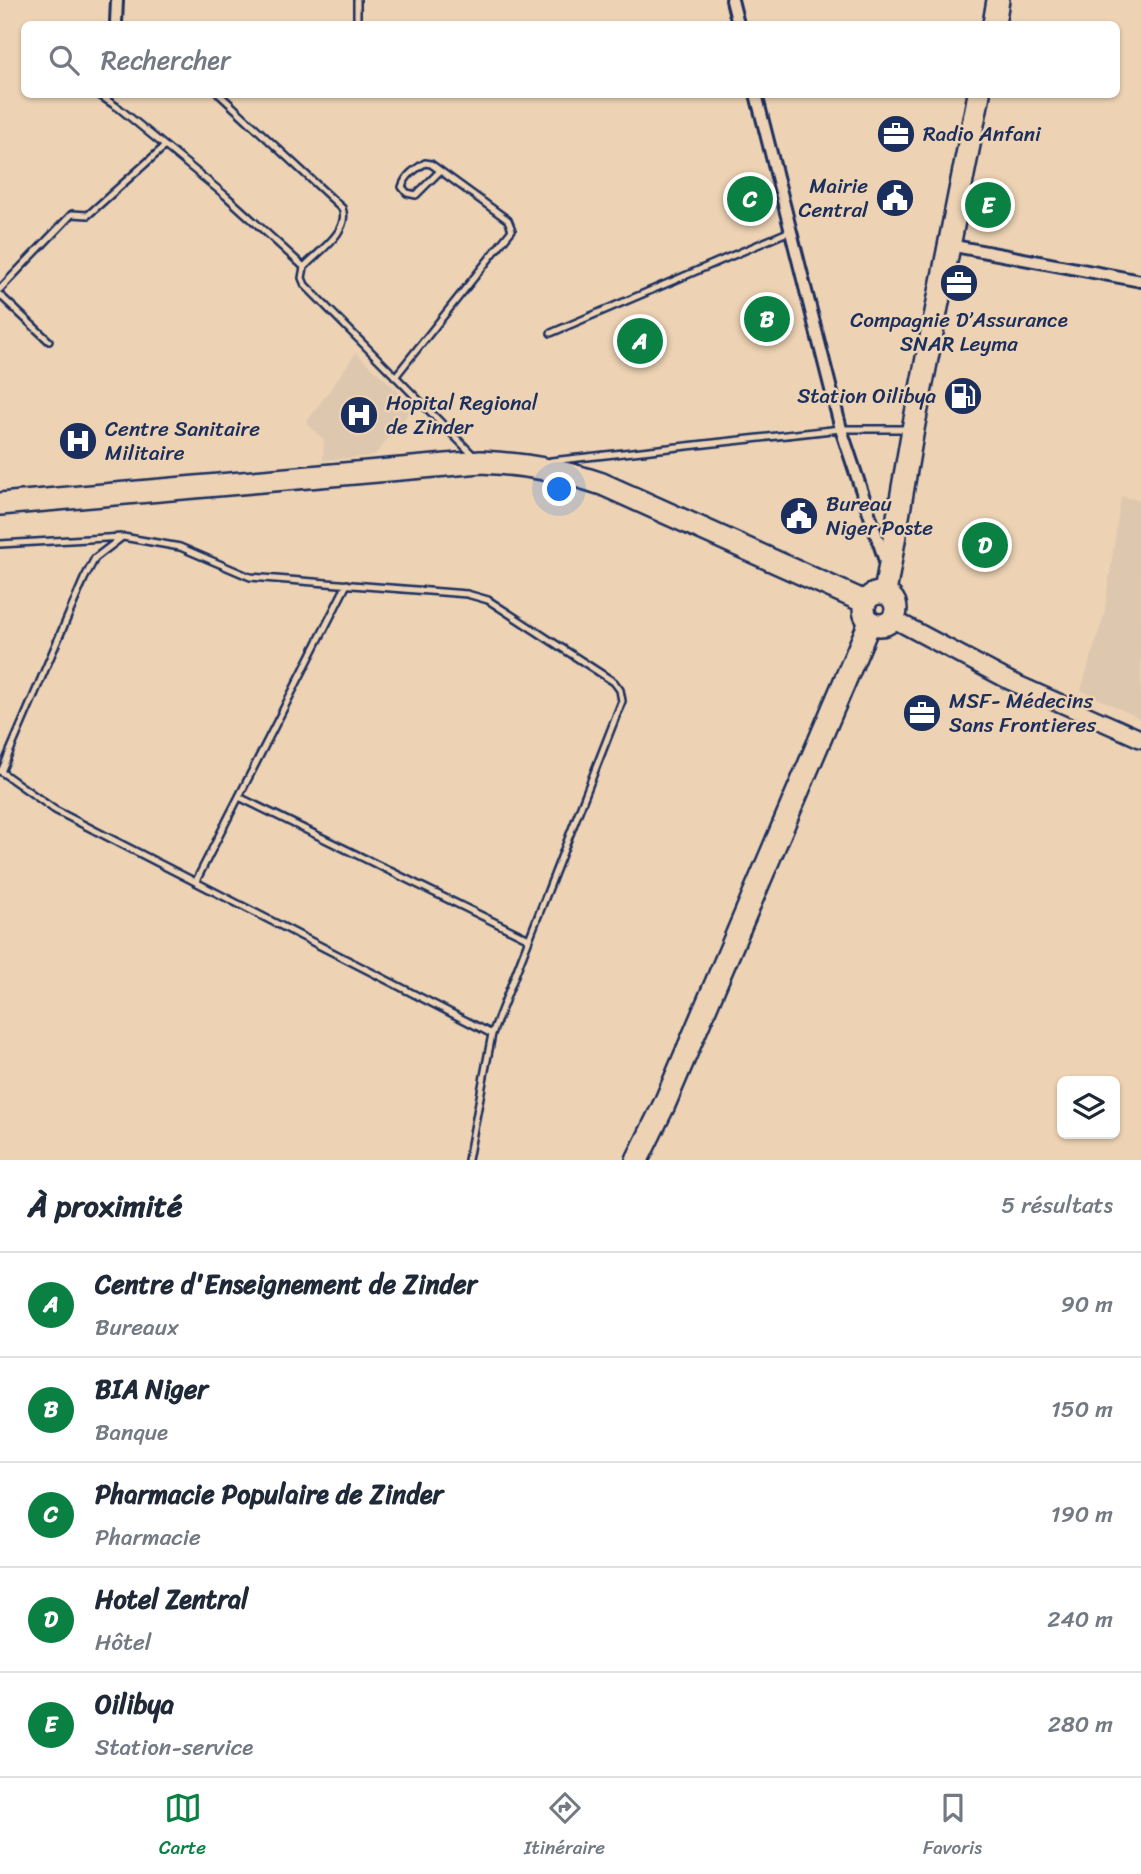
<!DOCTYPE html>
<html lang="fr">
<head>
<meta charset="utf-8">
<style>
  body { margin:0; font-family:Sriracha,sans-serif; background:#f2f2f3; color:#1f2937 }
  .controls { position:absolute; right:21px; bottom:21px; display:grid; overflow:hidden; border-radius:10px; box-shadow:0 2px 5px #0004 }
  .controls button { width:63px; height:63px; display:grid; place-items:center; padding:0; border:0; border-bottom:2px solid #e0e1e3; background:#fff; color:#1f2937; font:35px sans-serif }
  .you { position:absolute; left:560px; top:490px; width:24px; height:24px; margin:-18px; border:5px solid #fff; border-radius:50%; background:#1a73e8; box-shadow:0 0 0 10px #1a73e833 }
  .badge { display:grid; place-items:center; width:46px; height:46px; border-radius:50%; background:#0b8043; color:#fff; font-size:23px; font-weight:700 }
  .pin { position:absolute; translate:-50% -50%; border:4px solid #fff; box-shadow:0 2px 7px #0006 }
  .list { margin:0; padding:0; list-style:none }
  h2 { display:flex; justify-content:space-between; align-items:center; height:91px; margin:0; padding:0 28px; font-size:30px }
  h2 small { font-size:23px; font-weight:400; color:#747a83 }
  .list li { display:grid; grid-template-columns:46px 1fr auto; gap:21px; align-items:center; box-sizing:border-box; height:105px; padding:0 28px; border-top:2px solid #e0e1e3 }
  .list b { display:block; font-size:26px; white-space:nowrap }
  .list p { margin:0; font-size:23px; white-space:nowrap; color:#747a83 }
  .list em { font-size:23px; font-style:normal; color:#747a83 }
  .icon { flex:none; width:38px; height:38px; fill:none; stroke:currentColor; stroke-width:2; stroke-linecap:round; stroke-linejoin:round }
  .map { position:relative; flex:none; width:1141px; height:1160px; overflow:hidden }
  .search { position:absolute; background:#fff; box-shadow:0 2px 5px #0004; left:21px; right:21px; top:21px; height:77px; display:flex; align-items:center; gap:18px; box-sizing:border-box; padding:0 24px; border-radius:10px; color:#747a83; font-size:26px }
  .sheet { height:616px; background:#fff }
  nav { display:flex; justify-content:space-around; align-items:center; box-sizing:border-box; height:98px; border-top:2px solid #e0e1e3; background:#fff; font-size:19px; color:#747a83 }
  nav a { display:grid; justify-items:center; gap:4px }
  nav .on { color:#0b8043 }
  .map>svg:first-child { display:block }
  .built { fill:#ddc7ae }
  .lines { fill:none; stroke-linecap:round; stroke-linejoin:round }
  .lane-casing { stroke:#1b2f5e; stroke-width:10 }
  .street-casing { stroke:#1b2f5e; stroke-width:16 }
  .secondary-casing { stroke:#1b2f5e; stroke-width:21 }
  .highway-casing { stroke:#1b2f5e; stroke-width:26 }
  .lane { stroke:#edd3b4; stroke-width:5 }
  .street { stroke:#edd3b4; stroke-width:10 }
  .secondary { stroke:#edd3b4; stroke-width:16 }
  .highway { stroke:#edd3b4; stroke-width:21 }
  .labels { text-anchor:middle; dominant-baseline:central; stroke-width:5; stroke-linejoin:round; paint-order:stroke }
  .poi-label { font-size:21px; fill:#1b2f5e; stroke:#edd3b4; text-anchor:start }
</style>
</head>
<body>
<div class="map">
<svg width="1141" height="1160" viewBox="0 0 1141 1160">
  <rect width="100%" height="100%" fill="#edd3b4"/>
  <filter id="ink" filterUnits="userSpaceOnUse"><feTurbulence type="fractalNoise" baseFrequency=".0143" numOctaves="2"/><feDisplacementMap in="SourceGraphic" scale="14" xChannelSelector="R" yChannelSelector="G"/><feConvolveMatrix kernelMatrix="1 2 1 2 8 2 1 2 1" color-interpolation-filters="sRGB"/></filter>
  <g filter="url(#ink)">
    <path class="built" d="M356 353 414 406 374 456 323 460 324 440 306 423Z
      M1121 496 1141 501V719L1081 690 1104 615Z"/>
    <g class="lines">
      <g class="lane-casing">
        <path id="lane" d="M357 24V0
          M98 94 120 109 226 196 304 267C319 251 351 231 342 208L219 94
          M304 267 302 278 305 285 474 456
          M0 289 72 214 88 215 164 147
          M0 295 49 341
          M551 333 790 231
          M395 377 512 230 508 220 431 164 425 163C414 170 406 175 402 187L407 193 416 195 440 171
          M551 461 841 429H907
          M0 544 123 537 180 547 250 577 467 594 488 600 614 682 620 690 622 701 492 1034 468 1160
          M0 771 55 810 492 1034
          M1 772 84 579 95 558 121 538
          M239 797 527 938
          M196 881 347 584"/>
      </g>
      <g class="street-casing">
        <path id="street" d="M732 0 738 24
          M116 23 117 0
          M756 94 841 429 886 564
          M949 245 1141 281"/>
      </g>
      <g class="secondary-casing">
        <path id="secondary" d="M893 619 1010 681 1141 739"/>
      </g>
      <g class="highway-casing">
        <path id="highway" d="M994 24 998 0
          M0 504 481 462C523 464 562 470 602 484L865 602
          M864 609a16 16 0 1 1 32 0a16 16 0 1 1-32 0Z
          M885 593 913 429 979 94
          M637 1160 664 1105 870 622"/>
      </g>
      <use href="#lane" class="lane"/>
      <use href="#street" class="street"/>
      <use href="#secondary" class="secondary"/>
      <use href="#highway" class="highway"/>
    </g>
  </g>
  <defs>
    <g id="office-disc" transform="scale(2.0125)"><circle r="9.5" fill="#1b2f5e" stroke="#edd3b4"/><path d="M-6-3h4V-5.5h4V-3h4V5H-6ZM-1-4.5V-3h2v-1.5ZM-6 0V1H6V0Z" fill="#fff"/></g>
    <g id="civic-disc" transform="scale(2.0125)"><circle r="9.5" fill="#1b2f5e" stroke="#edd3b4"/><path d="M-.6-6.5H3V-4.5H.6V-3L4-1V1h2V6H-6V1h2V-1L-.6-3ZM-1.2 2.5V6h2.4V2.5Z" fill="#fff"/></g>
    <g id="fuel-disc" transform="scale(2.0125)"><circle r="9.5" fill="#1b2f5e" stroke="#edd3b4"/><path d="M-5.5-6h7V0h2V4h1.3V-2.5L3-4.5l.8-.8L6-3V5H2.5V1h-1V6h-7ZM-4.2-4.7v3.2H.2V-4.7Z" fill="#fff"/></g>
    <g id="hospital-disc" transform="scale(2.0125)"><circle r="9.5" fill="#1b2f5e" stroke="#edd3b4"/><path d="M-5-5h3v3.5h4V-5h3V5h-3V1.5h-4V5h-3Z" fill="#fff"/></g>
  </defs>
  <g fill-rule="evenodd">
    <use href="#office-disc" x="896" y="134"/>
    <use href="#civic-disc" x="895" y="198"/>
    <use href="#office-disc" x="959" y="283"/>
    <use href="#fuel-disc" x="963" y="396"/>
    <use href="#hospital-disc" x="359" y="415"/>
    <use href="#hospital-disc" x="78" y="441"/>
    <use href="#civic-disc" x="799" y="516"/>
    <use href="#office-disc" x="922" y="713"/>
  </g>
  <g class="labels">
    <g class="poi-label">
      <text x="923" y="134">Radio Anfani</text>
      <text x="868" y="186" text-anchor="end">Mairie<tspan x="868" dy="24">Central</tspan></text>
      <text x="959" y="320" text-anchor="middle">Compagnie D’Assurance<tspan x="959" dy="24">SNAR Leyma</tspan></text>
      <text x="936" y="396" text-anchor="end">Station Oilibya</text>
      <text x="386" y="403">Hopital Regional<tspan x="386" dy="24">de Zinder</tspan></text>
      <text x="105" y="429">Centre Sanitaire<tspan x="105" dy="24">Militaire</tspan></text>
      <text x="826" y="504">Bureau<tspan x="826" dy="24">Niger Poste</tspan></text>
      <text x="949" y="701">MSF- Médecins<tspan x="949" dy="24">Sans Frontieres</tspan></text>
    </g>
  </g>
</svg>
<div class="controls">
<button><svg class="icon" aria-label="layers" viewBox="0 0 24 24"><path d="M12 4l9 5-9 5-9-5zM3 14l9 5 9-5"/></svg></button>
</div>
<div class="you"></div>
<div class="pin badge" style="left:640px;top:341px">A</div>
<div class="pin badge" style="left:767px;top:319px">B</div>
<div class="pin badge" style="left:750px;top:199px">C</div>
<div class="pin badge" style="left:985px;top:545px">D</div>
<div class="pin badge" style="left:988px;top:205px">E</div>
<div class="search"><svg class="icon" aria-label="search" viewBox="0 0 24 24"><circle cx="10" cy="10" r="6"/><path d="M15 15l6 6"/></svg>Rechercher</div>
</div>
<section class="sheet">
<h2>À proximité<small>5 résultats</small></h2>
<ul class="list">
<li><span class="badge">A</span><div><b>Centre d'Enseignement de Zinder</b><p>Bureaux</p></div><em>90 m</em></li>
<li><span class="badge">B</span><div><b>BIA Niger</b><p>Banque</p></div><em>150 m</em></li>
<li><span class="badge">C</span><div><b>Pharmacie Populaire de Zinder</b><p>Pharmacie</p></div><em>190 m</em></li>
<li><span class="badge">D</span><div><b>Hotel Zentral</b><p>Hôtel</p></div><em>240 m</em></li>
<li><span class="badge">E</span><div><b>Oilibya</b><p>Station-service</p></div><em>280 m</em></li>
</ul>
</section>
<nav>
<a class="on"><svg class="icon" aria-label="map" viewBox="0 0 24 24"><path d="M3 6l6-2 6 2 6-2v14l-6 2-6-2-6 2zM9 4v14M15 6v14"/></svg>Carte</a>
<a><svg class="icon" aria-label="directions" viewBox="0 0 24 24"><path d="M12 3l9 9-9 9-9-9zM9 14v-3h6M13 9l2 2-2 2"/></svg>Itinéraire</a>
<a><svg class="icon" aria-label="saved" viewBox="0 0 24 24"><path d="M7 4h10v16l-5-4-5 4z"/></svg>Favoris</a>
</nav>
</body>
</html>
